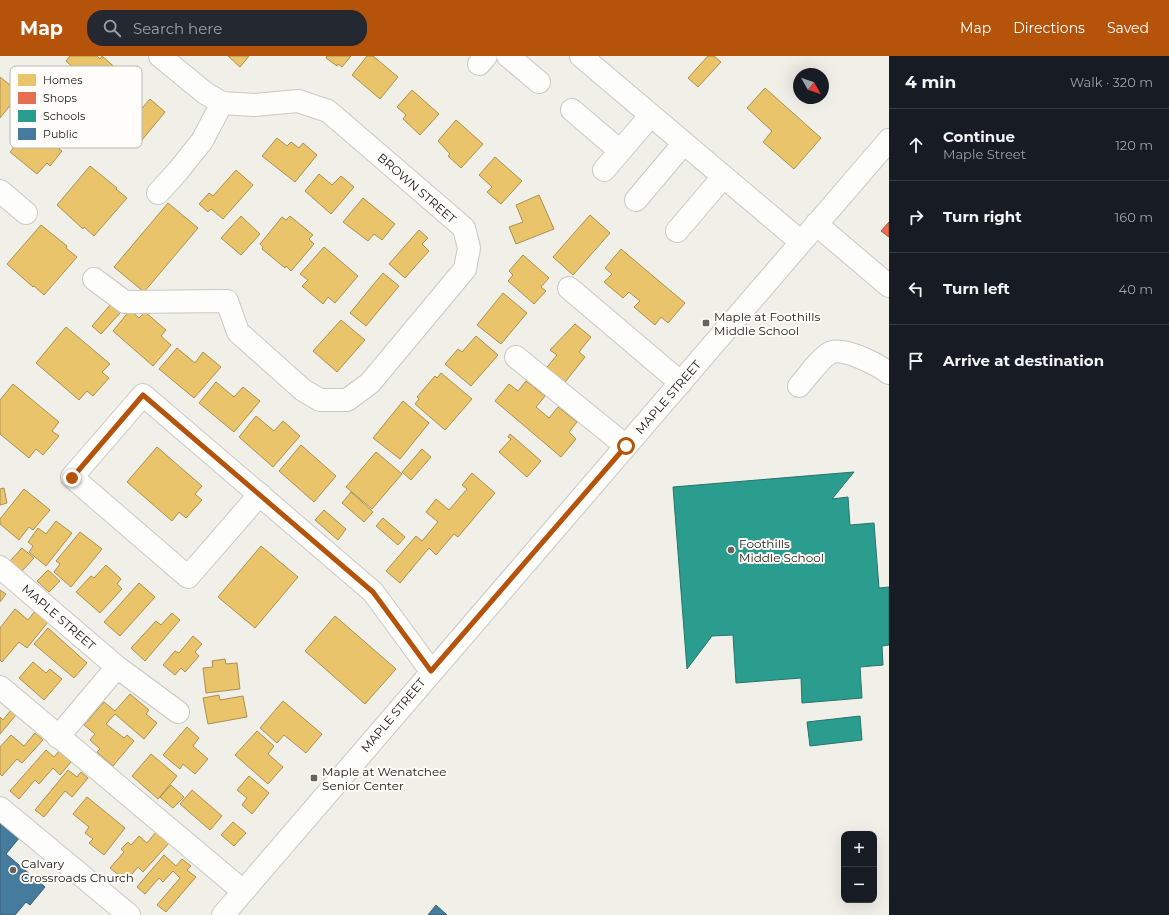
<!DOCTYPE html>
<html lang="en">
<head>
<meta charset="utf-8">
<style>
  body { margin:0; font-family:Montserrat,sans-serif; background:#242831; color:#f1f3f6 }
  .controls { position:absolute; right:12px; bottom:12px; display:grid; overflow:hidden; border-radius:8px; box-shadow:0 4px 16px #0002 }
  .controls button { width:36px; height:36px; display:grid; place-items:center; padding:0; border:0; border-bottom:1px solid #363941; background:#171b24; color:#f1f3f6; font:20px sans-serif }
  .compass { position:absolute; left:793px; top:12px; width:36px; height:36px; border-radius:50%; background:#171b24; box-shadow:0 4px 16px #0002; rotate:130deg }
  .stop { position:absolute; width:12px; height:12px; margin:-9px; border:3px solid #b45309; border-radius:50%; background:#fff }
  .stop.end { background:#b45309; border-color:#fff; box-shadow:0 1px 4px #0008 }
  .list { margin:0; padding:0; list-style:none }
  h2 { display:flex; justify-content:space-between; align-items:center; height:52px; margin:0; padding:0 16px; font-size:17px }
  h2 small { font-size:13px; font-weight:400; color:#9ea1a6 }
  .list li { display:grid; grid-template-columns:26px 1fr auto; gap:12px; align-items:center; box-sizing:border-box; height:72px; padding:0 16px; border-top:1px solid #363941 }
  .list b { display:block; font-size:15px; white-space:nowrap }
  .list p { margin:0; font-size:13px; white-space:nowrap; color:#9ea1a6 }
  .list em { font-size:13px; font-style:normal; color:#9ea1a6 }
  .icon { flex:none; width:22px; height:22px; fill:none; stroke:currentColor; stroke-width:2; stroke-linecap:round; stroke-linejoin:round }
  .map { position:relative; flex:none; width:889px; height:859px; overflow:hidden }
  header { display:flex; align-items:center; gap:24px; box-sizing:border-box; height:56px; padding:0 20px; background:#b45309; color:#fff }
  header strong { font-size:19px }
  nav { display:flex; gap:22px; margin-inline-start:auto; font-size:14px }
  .search { width:280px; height:36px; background:#242831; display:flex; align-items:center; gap:10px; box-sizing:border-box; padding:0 14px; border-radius:16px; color:#9ea1a6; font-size:15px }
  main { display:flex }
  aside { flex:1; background:#171b24 }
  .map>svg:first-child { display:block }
  .homes { fill:#e9c46a; stroke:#ab9050 }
  .shops { fill:#e76f51; stroke:#a9553f }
  .schools { fill:#2a9d8f; stroke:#25756a }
  .public { fill:#457b9d; stroke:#385d74 }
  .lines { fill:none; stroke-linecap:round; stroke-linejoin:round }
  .minor-casing { stroke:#cac8c4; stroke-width:24 }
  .minor { stroke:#fdfdfc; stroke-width:22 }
  .route { stroke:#b45309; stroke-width:5 }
  .poi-dot { fill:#64635e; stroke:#fffdf9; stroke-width:1.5 }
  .labels { text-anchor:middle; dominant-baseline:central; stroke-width:4; stroke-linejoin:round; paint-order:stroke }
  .street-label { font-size:12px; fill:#191814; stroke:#fffdf9 }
  .poi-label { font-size:12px; fill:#191814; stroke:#fffdf9; text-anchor:start }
  .key { fill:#fffdf9; stroke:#bab8b4; stroke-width:1 }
  .key-label { font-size:11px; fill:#191814 }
</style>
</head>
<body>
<header>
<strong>Map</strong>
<div class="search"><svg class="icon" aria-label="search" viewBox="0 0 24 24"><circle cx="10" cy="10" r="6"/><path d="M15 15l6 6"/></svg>Search here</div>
<nav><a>Map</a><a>Directions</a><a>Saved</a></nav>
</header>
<main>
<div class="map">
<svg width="889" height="859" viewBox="0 0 889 859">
  <rect width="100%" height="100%" fill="#f0efe8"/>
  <path class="homes" d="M70 0H97L100 3 102 0 119 15 101 36 66 5Z
    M228 0H249L240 11Z
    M327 0H351L342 11 338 8 337 10 326 2Z
    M367 0H373L398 21 380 43 352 19Z
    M708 0H714L721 6 698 31 688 22Z
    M0 21 20 37 0 62Z
    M765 32 821 82 794 113 763 86 772 75 747 52Z
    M412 34 439 58 420 79 403 63 406 59 397 51Z
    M119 42 137 58 150 43 165 56 137 90 103 61Z
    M42 59 68 82 59 93 62 95 50 110 47 107 37 118 10 96 20 84 16 81 28 66 32 70Z
    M456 64 483 88 461 112 448 100 450 98 438 85Z
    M277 82 287 90 291 86 299 92 303 87 317 99 295 126 262 100Z
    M495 101 522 125 501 148 487 136 492 131 479 119Z
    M90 110 117 132 116 133 127 142 94 180 84 171 83 173 57 149Z
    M236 114 253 129 223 163 211 153 208 156 199 148 209 137 213 140Z
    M319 118 332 129 341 120 354 131 331 158 305 135Z
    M539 139 554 173 516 188 509 171 523 166 516 149Z
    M363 142 395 168 382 184 374 178 368 185 343 166Z
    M168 147 198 172 144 236 114 211Z
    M590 159 610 177 573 219 553 201Z
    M241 160 260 178 241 199 221 182Z
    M290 160 313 179 309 183 314 188 291 215 286 210 285 212 262 193 263 191 260 188 282 161 286 164Z
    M41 169 67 190 66 192 77 201 44 239 34 230 33 231 7 208Z
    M419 174 428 182 422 188 429 195 405 222 389 208Z
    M324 191 358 220 335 247 328 241 323 248 302 230 308 224 300 218Z
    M621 193 685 247 668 267 661 261 655 269 634 251 640 245 629 236 623 242 604 226 612 218 605 212Z
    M523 199 549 222 541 231 546 235 534 248 508 225 513 219 509 215Z
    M383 217 399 230 366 270 350 257Z
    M503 237 527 257 501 288 477 269Z
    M111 248 121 256 101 278 92 270Z
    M130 254 139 262 145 256 166 274 161 280 171 289 153 310 113 275Z
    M341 264 365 284 337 316 313 295Z
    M575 268 591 281 579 296 585 301 562 330 544 315 557 299 550 294Z
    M66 271 110 308 102 316 109 322 93 340 87 335 79 344 36 307Z
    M476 280 498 299 471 330 445 308 458 293 462 296Z
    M177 292 195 307 203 296 221 311 194 342 159 313Z
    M441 317 472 343 445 374 415 348 419 343 417 341 435 320 437 322Z
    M526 325 545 340 536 351 549 362 558 351 577 366 569 376 576 383 561 401 495 345 509 328 518 335Z
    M216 326 234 341 243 331 260 345 234 376 199 347Z
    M13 328 59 366 52 375 59 380 43 399 36 393 29 402 0 378V344Z
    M403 345 429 367 400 403 373 382Z
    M256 360 274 375 283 365 300 380 273 411 239 381Z
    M510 378 541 405 527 421 499 396 511 383 508 381Z
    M301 389 336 420 314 446 279 415Z
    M157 391 202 430 195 438 202 444 186 462 179 456 172 465 127 426Z
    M422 393 431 401 411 424 402 416Z
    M376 396 402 418 372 453 346 431Z
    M472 417 495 437 458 481 454 478 436 499 429 492 400 527 386 515 416 480 422 485 438 466 426 456 436 443 449 454 467 433 462 429Z
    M4 432 7 447 0 449V433Z
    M24 433 50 454 33 474 29 471 19 484 0 468V463Z
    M351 436 373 456 364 466 342 447Z
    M324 454 346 473 338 484 315 464Z
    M383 462 405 481 398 489 376 470Z
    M56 465 72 477 46 510 29 496 33 490 28 486 38 472 46 478Z
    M80 476 102 493 71 531 54 516 60 508 56 505Z
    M261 490 298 521 255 572 218 541Z
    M22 492 34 502 22 515 10 505Z
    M106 509 121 523 117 528 122 533 100 557 76 536 91 520 94 522Z
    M48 514 60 525 49 536 37 525Z
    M139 527 155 541 120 580 104 566Z
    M0 534 6 538 0 546Z
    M15 553 28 564 35 555 48 566 27 592 19 586 2 606 0 604V572Z
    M172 557 180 564 145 605 131 592 156 565 161 569Z
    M335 560 396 613 365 648 305 595Z
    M48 572 87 607 74 622 34 588Z
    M193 580 202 588 195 596 199 600 185 616 181 612 175 619 163 609 175 595 179 597Z
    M225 603 226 608 237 607 240 633 206 637 203 612 213 611 212 605Z
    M33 606 46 617 50 613 62 623 44 644 19 622Z
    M130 638 149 654 146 658 157 667 144 683 115 658 106 668 124 682 127 679 134 685 113 710 97 696 100 693 90 684 95 678 84 669 104 646 115 655Z
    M219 639 220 644 243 640 247 661 208 668 203 642Z
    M283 645 322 678 306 697 284 679 277 687 260 672Z
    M11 654 16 659 0 678V661L3 664Z
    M187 671 199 682 193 690 208 703 195 718 183 708 180 713 163 699Z
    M257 675 274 690 268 698 283 711 268 728 235 699Z
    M35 677 43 684 22 707 17 703 2 720 0 718V691L11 679 24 690Z
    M46 694 54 701 59 695 71 706 60 719 53 712 39 728 35 724 19 743 10 735Z
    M151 698 177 720 158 743 132 720Z
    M68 714 77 721 81 716 88 722 72 741 65 735 44 761 35 754Z
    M249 720 269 737 252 758 242 749 247 742 237 734Z
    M171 729 184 741 173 752 160 741Z
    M192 734 222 760 210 774 180 748Z
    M87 741 125 772 104 799 89 787 93 783 85 777 89 771 73 758Z
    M233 766 246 777 234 790 221 779Z
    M156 776 169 787 143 816 138 811 126 825 110 812 124 796 121 793 128 786 131 789 139 780 147 787Z
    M164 799 176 810 182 803 191 810 187 814 196 821 166 856 157 849 180 822 173 815 163 826 159 822 145 838 137 831Z"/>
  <path class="shops" d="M889 166V181L881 175Z"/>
  <path class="schools" d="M854 416 832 443 848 441 850 469 874 467 879 532 889 531V589L882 590 883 609 860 611 862 642 802 647 801 622 736 627 733 579 712 580 687 613 673 431Z
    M860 660 862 684 810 690 807 666Z"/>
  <path class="public" d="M0 764 20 781 6 798 45 831 30 849 26 846 15 859H0Z
    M436 849 447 859H428Z"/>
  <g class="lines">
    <g class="minor-casing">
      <path id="minor" d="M508 0 539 26
        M581 0 801 186
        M479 8 486 0
        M572 54 620 95
        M604 114 651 59
        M0 135 26 157
        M158 137 178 115 202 85 222 47
        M636 144 684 87
        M816 168 889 230
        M677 175 723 121
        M94 223 125 246 227 245 238 276 303 334 320 344H347L370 327 465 213 469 192 464 172 328 55 298 45 254 49 222 47 205 37 160 0
        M569 232 681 327
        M516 301 626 390
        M799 330C808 320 817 306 828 298 840 288 878 309 889 317
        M260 438 188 521 72 421 143 339 373 536 431 615
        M0 511 117 611 178 656
        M0 631 243 835
        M58 681 117 611
        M0 752 129 859
        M223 859 889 84"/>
    </g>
    <use href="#minor" class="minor"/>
  </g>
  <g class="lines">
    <path class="route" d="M72 422 143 339 373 536 431 615 626 390"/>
  </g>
  <g class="poi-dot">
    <rect x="702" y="263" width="8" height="8" rx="2"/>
    <circle cx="731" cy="494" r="4"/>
    <rect x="310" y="718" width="8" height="8" rx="2"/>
    <circle cx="13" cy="814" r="4"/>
  </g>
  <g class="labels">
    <g class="street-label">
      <text transform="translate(417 132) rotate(41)">BROWN STREET</text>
      <text transform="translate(668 341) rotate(-49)">MAPLE STREET</text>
      <text transform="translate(59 561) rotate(41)">MAPLE STREET</text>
      <text transform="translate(393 659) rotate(-50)">MAPLE STREET</text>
    </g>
    <g class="poi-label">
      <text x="714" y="260">Maple at Foothills<tspan x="714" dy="14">Middle School</tspan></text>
      <text x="739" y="487">Foothills<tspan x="739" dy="14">Middle School</tspan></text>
      <text x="322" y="715">Maple at Wenatchee<tspan x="322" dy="14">Senior Center</tspan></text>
      <text x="21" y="807">Calvary<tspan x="21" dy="14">Crossroads Church</tspan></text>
    </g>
  </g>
  <rect x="10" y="10" width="132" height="82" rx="6" class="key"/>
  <rect x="18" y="18" width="18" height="12" fill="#e9c46a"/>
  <rect x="18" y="36" width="18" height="12" fill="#e76f51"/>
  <rect x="18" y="54" width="18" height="12" fill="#2a9d8f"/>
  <rect x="18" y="72" width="18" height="12" fill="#457b9d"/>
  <g class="key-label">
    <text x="43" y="28">Homes</text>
    <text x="43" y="46">Shops</text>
    <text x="43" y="64">Schools</text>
    <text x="43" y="82">Public</text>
  </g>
</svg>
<div class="controls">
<button>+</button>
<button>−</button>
</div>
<svg class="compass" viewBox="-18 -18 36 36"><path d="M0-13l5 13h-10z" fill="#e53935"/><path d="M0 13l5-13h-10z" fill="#9ea1a6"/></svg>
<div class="stop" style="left:626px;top:390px"></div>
<div class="stop end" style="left:72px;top:422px"></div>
</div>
<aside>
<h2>4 min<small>Walk · 320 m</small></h2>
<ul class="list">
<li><svg class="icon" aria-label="ahead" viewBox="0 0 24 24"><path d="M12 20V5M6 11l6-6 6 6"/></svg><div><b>Continue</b><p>Maple Street</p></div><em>120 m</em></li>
<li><svg class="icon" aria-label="right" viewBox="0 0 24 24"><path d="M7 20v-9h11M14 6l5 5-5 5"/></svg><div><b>Turn right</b></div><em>160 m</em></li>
<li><svg class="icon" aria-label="left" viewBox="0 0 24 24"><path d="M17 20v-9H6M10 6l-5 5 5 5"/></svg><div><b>Turn left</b></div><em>40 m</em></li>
<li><svg class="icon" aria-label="arrive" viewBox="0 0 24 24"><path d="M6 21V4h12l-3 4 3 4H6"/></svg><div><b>Arrive at destination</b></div></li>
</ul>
</aside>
</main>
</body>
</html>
